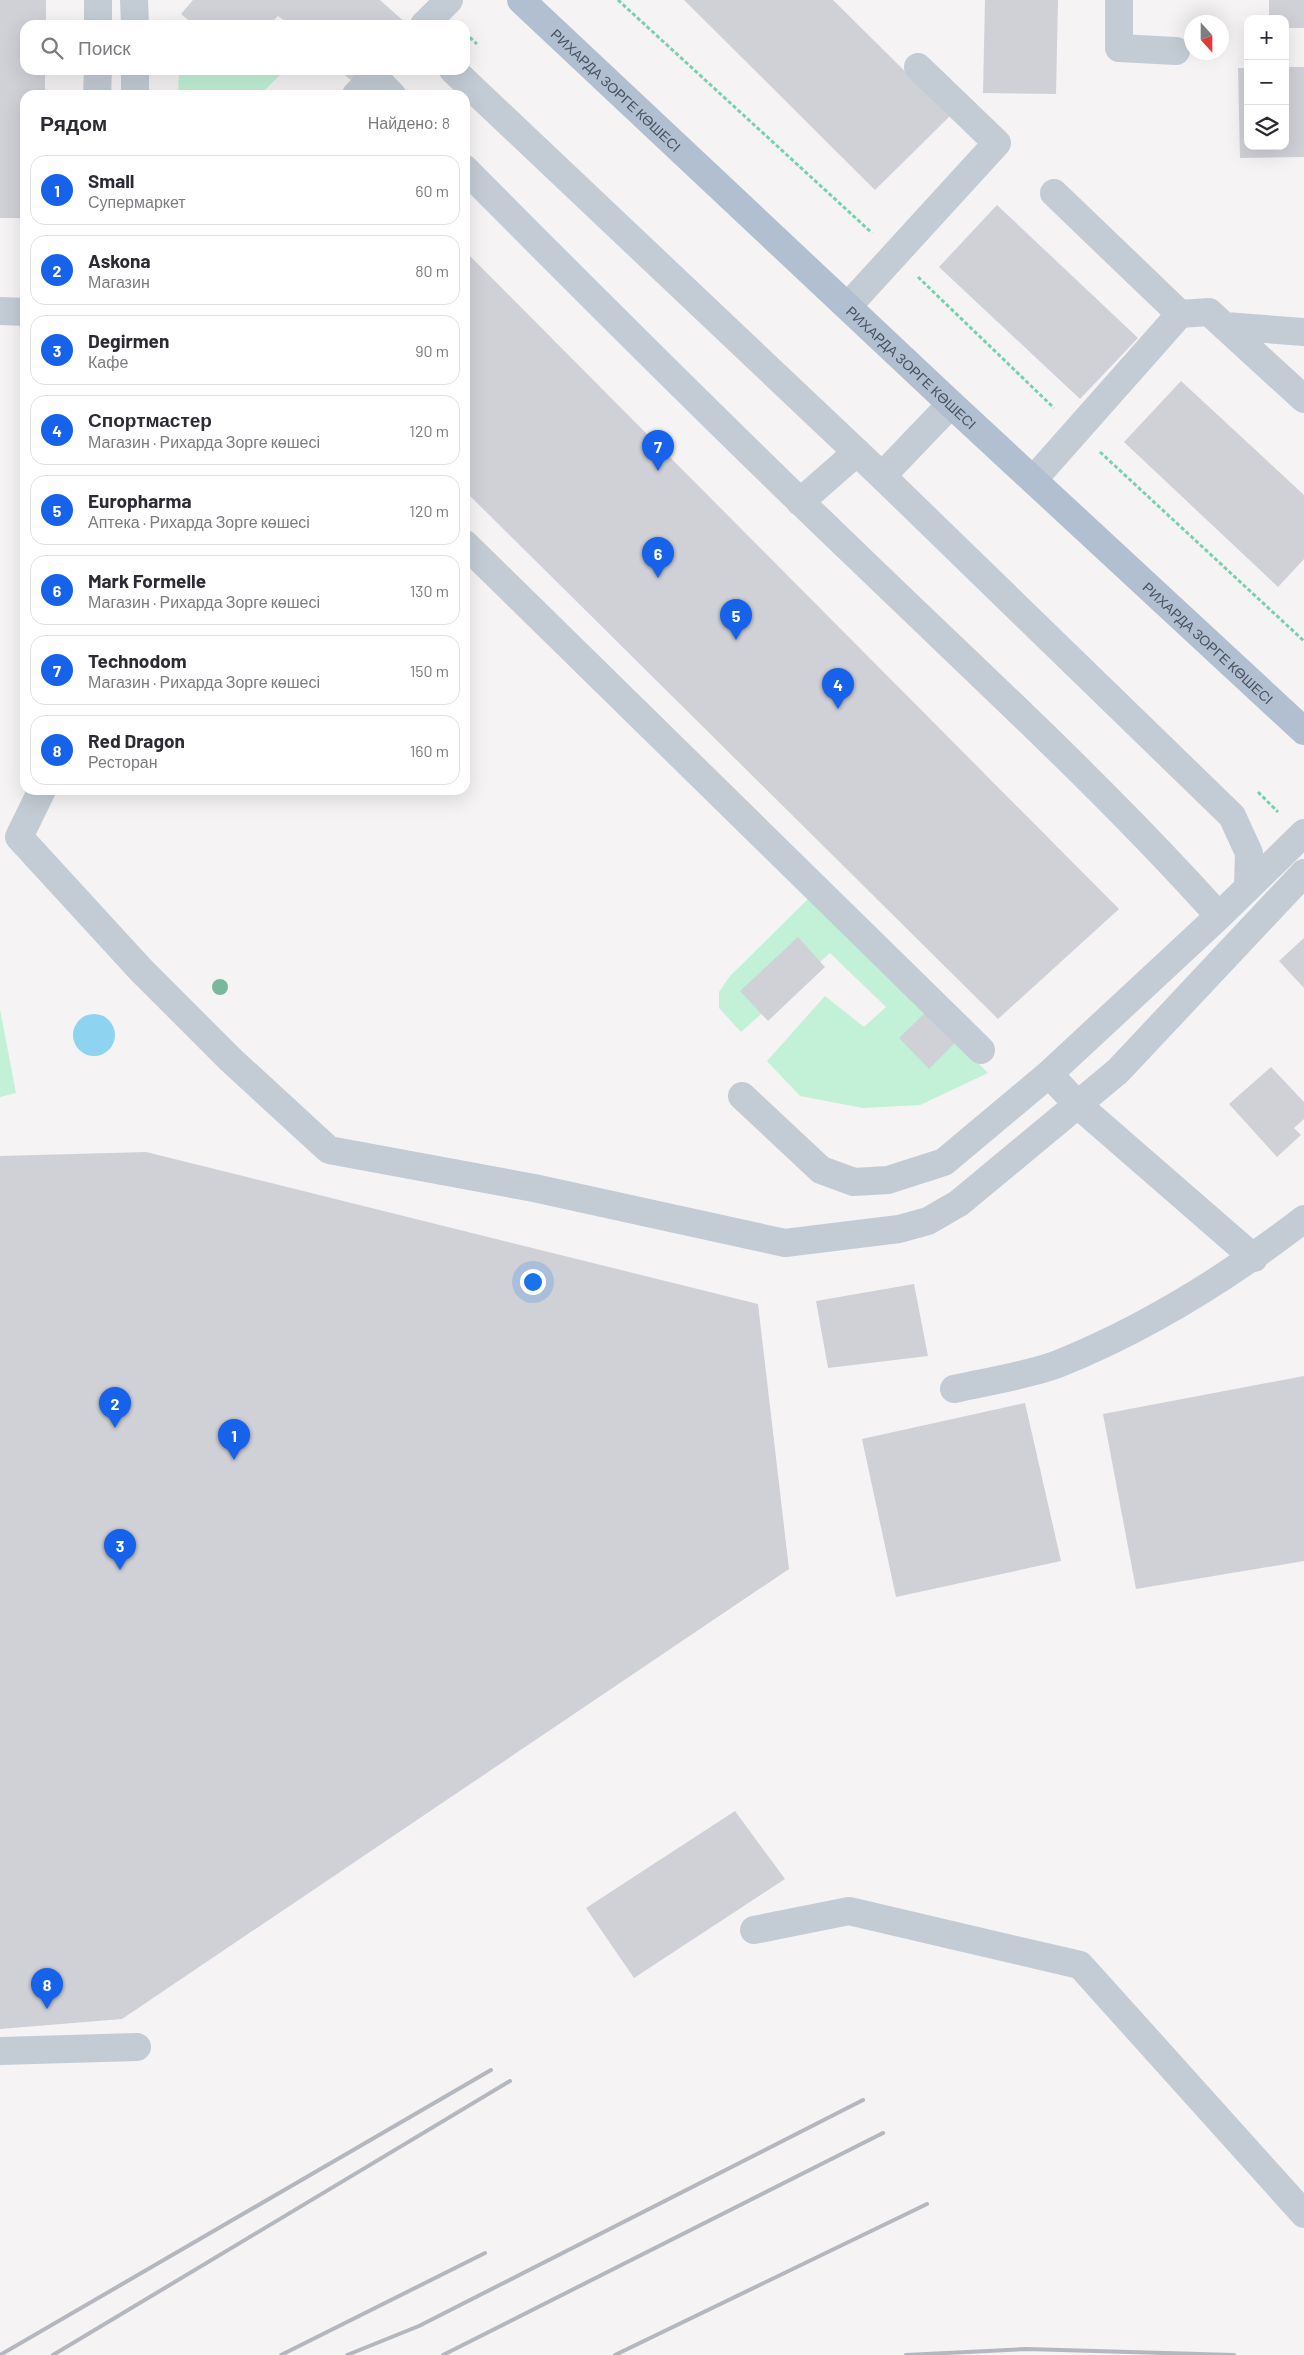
<!DOCTYPE html>
<html lang="ru">
<head>
<meta charset="utf-8">
<style>
  body { margin:0; font-family:Barlow,sans-serif; background:#f7f7f7; color:#2b2b33 }
  .controls { position:absolute; right:15px; top:15px; display:grid; overflow:hidden; border-radius:10px; box-shadow:0 5px 20px #0002 }
  .controls button { width:45px; height:45px; display:grid; place-items:center; padding:0; border:0; border-bottom:1px solid #e1e1e2; background:#fff; color:#2b2b33; font:25px sans-serif }
  .compass { position:absolute; left:1184px; top:15px; width:45px; height:45px; border-radius:50%; background:#fff; box-shadow:0 5px 20px #0002; rotate:159deg }
  .you { position:absolute; left:532px; top:1281px; width:18px; height:18px; margin:-12px; border:4px solid #fff; border-radius:50%; background:#1a73e8; box-shadow:0 0 0 8px #1a73e833 }
  .badge { display:grid; place-items:center; width:32px; height:32px; border-radius:50%; background:#1662eb; color:#fff; font-size:16px; font-weight:700 }
  .pin { position:absolute; translate:-50% -41px; filter:drop-shadow(0 1px 2px #0008) }
  .pin::after { content:''; position:absolute; top:26px; width:18px; height:15px; background:inherit; clip-path:polygon(0 0,100% 0,50% 100%) }
  .list { margin:0; padding:0; list-style:none }
  h2 { display:flex; justify-content:space-between; align-items:center; height:65px; margin:0; padding:0 20px; font-size:21px }
  h2 small { font-size:16px; font-weight:400; color:#7c7c81 }
  .list li { display:grid; grid-template-columns:32px 1fr auto; gap:15px; align-items:center; box-sizing:border-box; height:70px; margin:0 10px 10px; padding:0 10px; border:1px solid #e1e1e2; border-radius:15px }
  .list b { display:block; font-size:19px; white-space:nowrap }
  .list p { margin:0; font-size:16px; white-space:nowrap; color:#7c7c81 }
  .list em { font-size:16px; font-style:normal; color:#7c7c81 }
  .icon { flex:none; width:28px; height:28px; fill:none; stroke:currentColor; stroke-width:2; stroke-linecap:round; stroke-linejoin:round }
  .map { position:relative; flex:none; width:1304px; height:2355px; overflow:hidden }
  .search { position:absolute; background:#fff; box-shadow:0 5px 20px #0002; left:20px; top:20px; width:450px; height:55px; display:flex; align-items:center; gap:12px; box-sizing:border-box; padding:0 18px; border-radius:15px; color:#7c7c81; font-size:19px }
  .panel { position:absolute; background:#fff; box-shadow:0 5px 20px #0002; left:20px; top:90px; width:450px; height:705px; border-radius:15px }
  .map>svg:first-child { display:block }
  .green { fill:#c2f1d8 }
  .water { fill:#8ed3ef }
  .building { fill:#cfd1d7 }
  .lines { fill:none; stroke-linecap:round; stroke-linejoin:round }
  .path { stroke:#78d1ad; stroke-width:3; stroke-dasharray:4 2.5; stroke-linecap:butt }
  .minor { stroke:#c3cbd4; stroke-width:28 }
  .major { stroke:#b2bfd1; stroke-width:28 }
  .rail { stroke:#b4b7bd; stroke-width:4 }
  .tree { fill:#7ab89d }
  .labels { text-anchor:middle; dominant-baseline:central; stroke-width:5; stroke-linejoin:round; paint-order:stroke }
  .street-label { font-size:14px; fill:#495461; stroke:#fff }
</style>
</head>
<body>
<div class="map">
<svg width="1304" height="2355" viewBox="0 0 1304 2355">
  <rect width="100%" height="100%" fill="#f5f3f3"/>
  <path class="green" d="M179 70H285L260 95H178Z
    M812 895 988 1073 920 1105 863 1108 800 1096 767 1061 825 996 864 1027 886 1007 830 953 741 1032 719 1008V992L730 976Z
    M0 1009 16 1093 0 1097Z"/>
  <path class="water" d="M73 1035a21 21 0 1 1 42 0a21 21 0 1 1-42 0Z"/>
  <path class="building" d="M0 0H46V25H25V70H45V95H25V218H0Z
    M193 0H380L408 25H289L278 16 269 25H194L181 14Z
    M684 0H833L950 116 875 190Z
    M985 0H1058L1056 94 983 93Z
    M1269 0H1304V28H1285V19H1269Z
    M1285 67H1304V157L1240 158 1238 68H1248V146H1285Z
    M339 70H366L354 83Z
    M997 205 1138 338 1080 399 939 267Z
    M465 251 1119 909 998 1019 465 491Z
    M1181 381 1304 495V559L1278 587 1124 442Z
    M798 937 825 967 768 1021 740 991Z
    M1304 938V988L1279 961Z
    M930 1008 959 1039 929 1069 899 1038Z
    M1271 1067 1304 1102V1119L1294 1128 1301 1135 1277 1157 1229 1104Z
    M146 1152 758 1304 789 1569 122 2019 0 2029V1156Z
    M914 1284 928 1356 828 1368 816 1301Z
    M1304 1376V1561L1136 1589 1103 1414Z
    M1025 1403 1061 1561 896 1597 862 1439Z
    M735 1811 785 1879 634 1978 586 1908Z"/>
  <g class="lines">
    <path class="path" d="M618 0 872 233
      M465 33 477 44
      M918 277 1054 408
      M1100 452 1304 641
      M1258 792 1278 812"/>
    <path class="minor" d="M134 0 135 25
      M1119 0V48L1176 51
      M98 25V0
      M424 25 449 0
      M135 70V95
      M453 70 882 476 1232 816 1249 853 1248 885
      M374 77 392 95
      M97 95 98 70
      M356 95 380 70
      M465 169C595 300 726 431 860 559 981 676 1106 790 1219 916
      M1054 193 1180 314
      M848 306 997 143 918 67
      M0 311 25 312
      M1225 326 1304 332
      M882 476 951 404
      M1033 480 1180 314 1209 312 1304 399
      M800 502 857 452
      M465 544 981 1050
      M42 790 19 837 141 970 231 1060 329 1150 534 1188 785 1243 899 1229 928 1221 959 1203 1118 1071 1304 873
      M1049 1074 1078 1105 1254 1258
      M742 1096 821 1170 854 1182 888 1180 944 1162 1049 1074 1219 916 1304 833
      M954 1389C985 1382 1029 1375 1058 1364 1145 1329 1230 1276 1304 1219
      M754 1930 849 1911 1080 1965 1304 2214
      M0 2051 137 2047"/>
    <path class="major" id="s1" d="M521 0 951 404 1304 731"/>
    <path class="rail" d="M0 2355 491 2070
      M53 2355 510 2081
      M281 2355 485 2253
      M347 2355 419 2326 863 2100
      M443 2355 883 2133
      M615 2355 927 2204
      M906 2355 1026 2349 1234 2355"/>
  </g>
  <circle class="tree" cx="220" cy="987" r="8"/>
  <g class="labels">
    <g class="street-label">
      <text stroke="none"><textPath href="#s1" startOffset="131">РИХАРДА ЗОРГЕ КӨШЕСІ</textPath></text>
      <text stroke="none"><textPath href="#s1" startOffset="536">РИХАРДА ЗОРГЕ КӨШЕСІ</textPath></text>
      <text stroke="none"><textPath href="#s1" startOffset="941">РИХАРДА ЗОРГЕ КӨШЕСІ</textPath></text>
    </g>
  </g>
</svg>
<div class="controls">
<button>+</button>
<button>−</button>
<button><svg class="icon" aria-label="layers" viewBox="0 0 24 24"><path d="M12 4l9 5-9 5-9-5zM3 14l9 5 9-5"/></svg></button>
</div>
<svg class="compass" viewBox="-18 -18 36 36"><path d="M0-13l5 13h-10z" fill="#e53935"/><path d="M0 13l5-13h-10z" fill="#7c7c81"/></svg>
<div class="you"></div>
<div class="pin badge" style="left:234px;top:1460px">1</div>
<div class="pin badge" style="left:115px;top:1428px">2</div>
<div class="pin badge" style="left:120px;top:1570px">3</div>
<div class="pin badge" style="left:838px;top:709px">4</div>
<div class="pin badge" style="left:736px;top:640px">5</div>
<div class="pin badge" style="left:658px;top:578px">6</div>
<div class="pin badge" style="left:658px;top:471px">7</div>
<div class="pin badge" style="left:47px;top:2009px">8</div>
<div class="search"><svg class="icon" aria-label="search" viewBox="0 0 24 24"><circle cx="10" cy="10" r="6"/><path d="M15 15l6 6"/></svg>Поиск</div>
<section class="panel">
<h2>Рядом<small>Найдено: 8</small></h2>
<ul class="list">
<li><span class="badge">1</span><div><b>Small</b><p>Супермаркет</p></div><em>60 m</em></li>
<li><span class="badge">2</span><div><b>Askona</b><p>Магазин</p></div><em>80 m</em></li>
<li><span class="badge">3</span><div><b>Degirmen</b><p>Кафе</p></div><em>90 m</em></li>
<li><span class="badge">4</span><div><b>Спортмастер</b><p>Магазин · Рихарда Зорге көшесі</p></div><em>120 m</em></li>
<li><span class="badge">5</span><div><b>Europharma</b><p>Аптека · Рихарда Зорге көшесі</p></div><em>120 m</em></li>
<li><span class="badge">6</span><div><b>Mark Formelle</b><p>Магазин · Рихарда Зорге көшесі</p></div><em>130 m</em></li>
<li><span class="badge">7</span><div><b>Technodom</b><p>Магазин · Рихарда Зорге көшесі</p></div><em>150 m</em></li>
<li><span class="badge">8</span><div><b>Red Dragon</b><p>Ресторан</p></div><em>160 m</em></li>
</ul>
</section>
</div>
</body>
</html>
